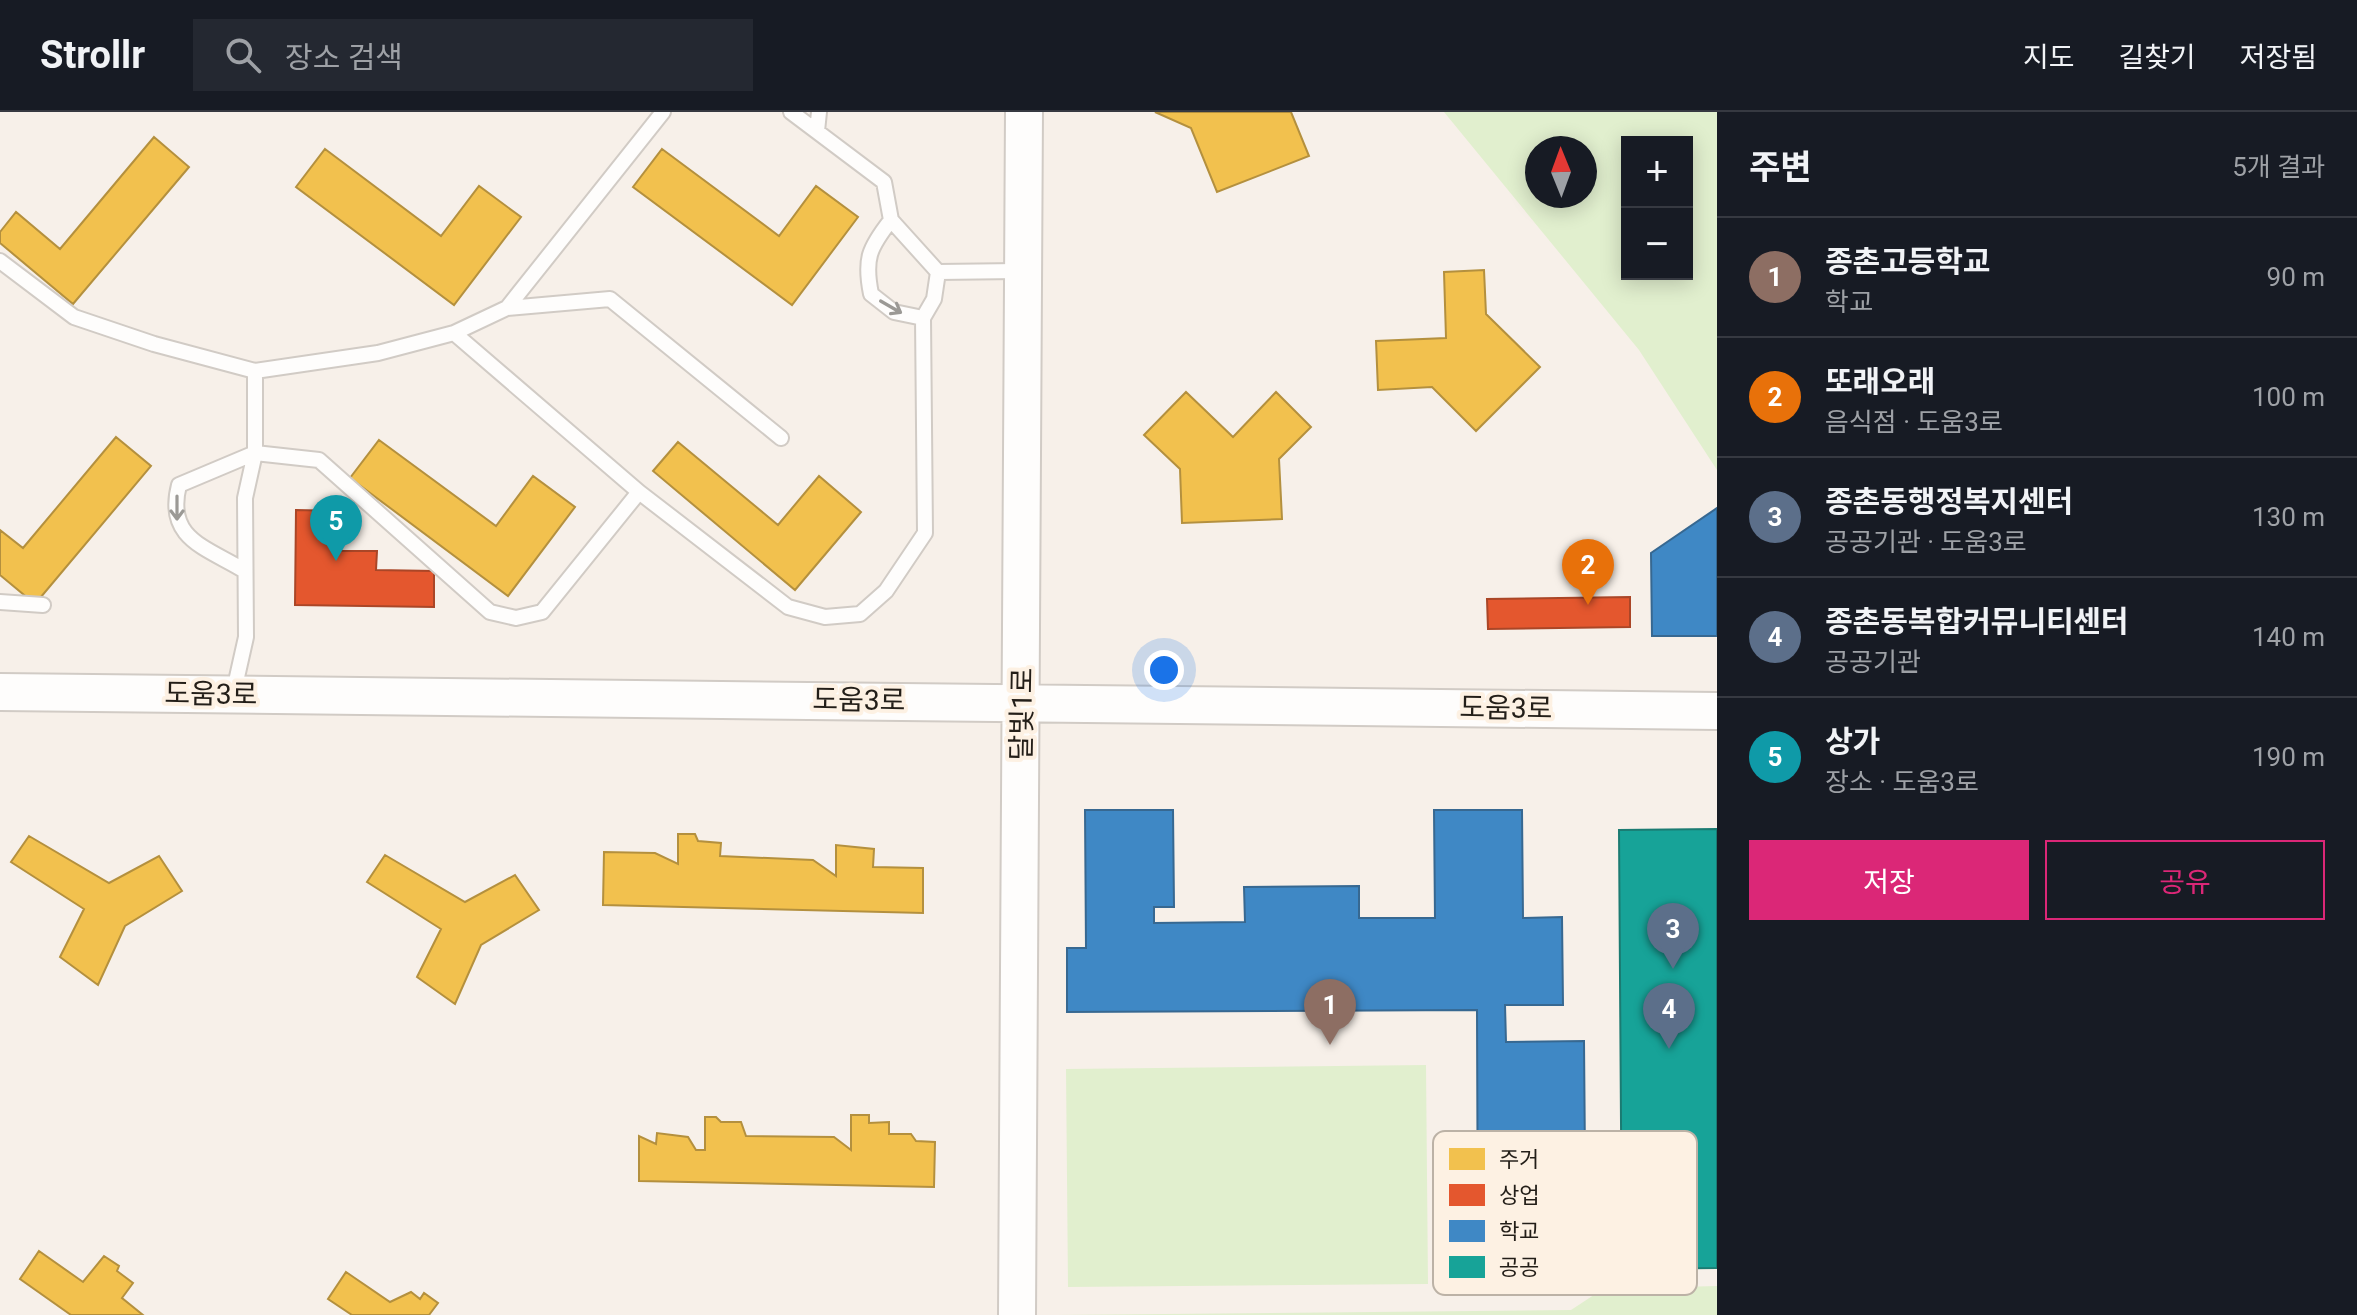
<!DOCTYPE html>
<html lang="ko">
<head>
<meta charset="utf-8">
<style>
  body { margin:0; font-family:Roboto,"Noto Sans KR",sans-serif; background:#242831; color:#f1f3f6 }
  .controls { position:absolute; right:24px; top:24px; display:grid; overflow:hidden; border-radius:0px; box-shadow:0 4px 20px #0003 }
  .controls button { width:72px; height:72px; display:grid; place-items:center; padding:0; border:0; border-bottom:2px solid #363941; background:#171b24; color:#f1f3f6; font:40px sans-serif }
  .compass { position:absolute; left:1525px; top:24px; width:72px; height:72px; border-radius:50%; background:#171b24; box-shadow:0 4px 20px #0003; rotate:359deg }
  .you { position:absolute; left:1164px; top:558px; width:28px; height:28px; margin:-20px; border:6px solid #fff; border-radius:50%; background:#1a73e8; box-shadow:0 0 0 12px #1a73e833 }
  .badge { display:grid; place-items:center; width:52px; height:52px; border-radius:50%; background:#db2777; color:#fff; font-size:26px; font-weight:700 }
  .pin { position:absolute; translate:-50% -66px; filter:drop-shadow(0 2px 4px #0008) }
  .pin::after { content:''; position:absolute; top:42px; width:28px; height:24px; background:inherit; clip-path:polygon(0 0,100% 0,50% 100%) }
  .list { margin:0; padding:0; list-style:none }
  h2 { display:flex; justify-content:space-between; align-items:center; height:104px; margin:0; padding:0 32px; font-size:34px }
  h2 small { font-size:26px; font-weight:400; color:#9ea1a6 }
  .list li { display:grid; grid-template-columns:52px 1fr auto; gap:24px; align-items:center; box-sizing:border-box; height:120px; padding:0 32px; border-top:2px solid #363941 }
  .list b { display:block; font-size:30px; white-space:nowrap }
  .list p { margin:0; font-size:26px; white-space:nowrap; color:#9ea1a6 }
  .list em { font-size:26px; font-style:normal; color:#9ea1a6 }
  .actions { display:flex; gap:16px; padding:24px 32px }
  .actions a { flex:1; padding:18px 0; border:2px solid #db2777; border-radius:0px; text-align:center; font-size:28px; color:#db2777 }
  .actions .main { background:#db2777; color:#fff }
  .icon { flex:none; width:44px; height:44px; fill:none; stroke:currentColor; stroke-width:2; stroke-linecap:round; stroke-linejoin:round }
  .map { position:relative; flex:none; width:1717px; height:1203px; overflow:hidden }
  header { display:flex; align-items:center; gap:48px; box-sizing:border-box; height:112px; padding:0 40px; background:#171b24; border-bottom:2px solid #363941 }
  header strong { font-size:38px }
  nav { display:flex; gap:44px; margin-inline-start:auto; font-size:28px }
  .search { width:560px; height:72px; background:#242831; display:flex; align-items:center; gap:20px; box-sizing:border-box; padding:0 28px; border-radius:0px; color:#9ea1a6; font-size:30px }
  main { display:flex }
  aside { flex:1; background:#171b24 }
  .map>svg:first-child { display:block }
  .green { fill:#e1efce; fill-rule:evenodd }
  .homes { fill:#f2c14e; stroke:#b4903e; stroke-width:2 }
  .shops { fill:#e4572e; stroke:#aa4627; stroke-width:2 }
  .schools { fill:#3f88c5; stroke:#376891; stroke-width:2 }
  .public { fill:#17a398; stroke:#1b7b72; stroke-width:2 }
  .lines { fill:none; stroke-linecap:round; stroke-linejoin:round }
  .service-casing { stroke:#d1cbc5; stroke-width:18 }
  .tertiary-casing { stroke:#d1cbc5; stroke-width:40 }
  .service { stroke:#fefdfc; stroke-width:14 }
  .tertiary { stroke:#fefdfc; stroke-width:36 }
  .oneway { stroke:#9b9995 }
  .labels { text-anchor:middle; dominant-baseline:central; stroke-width:8; stroke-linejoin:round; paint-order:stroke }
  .street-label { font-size:28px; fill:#231e18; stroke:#fdf1e3 }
  .key { fill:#fdf1e3; stroke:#bcb2a6; stroke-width:2 }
  .key-label { font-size:22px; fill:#231e18 }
</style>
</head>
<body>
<header>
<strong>Strollr</strong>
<div class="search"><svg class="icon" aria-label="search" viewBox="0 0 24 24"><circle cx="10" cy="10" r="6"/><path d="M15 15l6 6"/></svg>장소 검색</div>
<nav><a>지도</a><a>길찾기</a><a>저장됨</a></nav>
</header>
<main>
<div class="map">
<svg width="1717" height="1203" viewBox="0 0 1717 1203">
  <rect width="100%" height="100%" fill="#f7f0e9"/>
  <path class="green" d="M1444 0H1717V358L1639 238ZM1687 30V162H1627V30ZM1585 36V84H1537V36Z
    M1426 953 1428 1172 1068 1175 1066 957Z
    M1717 1174V1203H1056L1571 1198 1603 1177Z"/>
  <path class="homes" d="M1155 0H1291L1309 44 1217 80 1191 16Z
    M154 25 189 55 73 192 0 131V120L16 100 60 137Z
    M325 37 441 124 479 74 521 105 454 193 296 75Z
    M662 37 779 124 816 74 858 105 792 193 633 75Z
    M1484 158 1486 202 1540 255 1476 319 1432 275 1378 278 1376 229 1446 226 1444 160Z
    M1186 280 1233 325 1276 280 1311 315 1279 347 1282 407 1182 411 1180 357 1144 323Z
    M116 325 151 354 35 492 0 463V418L23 436Z
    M379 328 496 414 533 364 575 395 508 484 350 366Z
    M678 330 778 413 819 364 861 400 795 478 653 359Z
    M678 722H695L698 729 721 731 720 744 813 748 836 764V733L874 737 873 755 923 756V801L603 793 604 740 655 741 678 752Z
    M29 724 109 771 159 744 182 779 125 814 98 873 60 845 84 797 11 750Z
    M385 743 465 790 515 763 539 798 481 833 455 892 417 865 441 817 367 770Z
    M851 1003H869V1011L889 1010V1022H911L916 1029 935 1030 934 1075 639 1069V1024L656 1032 657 1021 688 1025 696 1038H705V1005H716L721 1010H741L746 1024 834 1025 851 1038Z
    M39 1139 83 1170 104 1144 119 1154 117 1159 133 1171 122 1186 143 1203H71L20 1167Z
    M346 1160 390 1190 411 1180 420 1187 424 1181 438 1191 429 1203H352L328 1187Z"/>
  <path class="shops" d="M296 398 339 399V439H377L376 458 434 459V495L295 493Z
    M1630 485V515L1488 517 1487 487Z"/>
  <path class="schools" d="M1717 396V524H1652L1651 441Z
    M1085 698H1173L1174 795H1154V811L1245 810 1244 775 1359 774V806H1435L1434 698H1522L1523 806 1562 805 1563 893H1505L1506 930 1584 929 1586 1167 1478 1168 1477 898 1067 900V836H1086Z"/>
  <path class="public" d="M1717 717V1156L1622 1157 1619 718Z"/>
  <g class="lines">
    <g class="service-casing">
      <path id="service" d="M791 0 884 70 891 108 938 160 1023 159
        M817 19 819 0
        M891 108C869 136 864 147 871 182L894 200 923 206 934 187 938 160
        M0 149 74 205 154 232 255 259 378 241 454 221 507 196 610 187 781 326
        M507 196 663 0
        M454 221 639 380 788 495 825 505 860 502 886 479 925 421 923 206
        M245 459C206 435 165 427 179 373L255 341 319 348 490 500 516 506 542 500 639 380
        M0 490 43 493
        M233 583 246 525 245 386 255 341V259"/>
    </g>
    <g class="tertiary-casing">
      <path id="tertiary" d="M0 580 1717 599
        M1017 1203 1024 0"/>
    </g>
    <use href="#service" class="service"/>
    <use href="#tertiary" class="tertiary"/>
  </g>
  <defs><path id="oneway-shaft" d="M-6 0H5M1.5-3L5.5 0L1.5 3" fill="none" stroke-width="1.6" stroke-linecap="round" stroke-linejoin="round" transform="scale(2)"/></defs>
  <g class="oneway">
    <use href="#oneway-shaft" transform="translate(891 195) rotate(30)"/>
    <use href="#oneway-shaft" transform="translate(177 396) rotate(90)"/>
  </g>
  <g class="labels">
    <g class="street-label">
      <text transform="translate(211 582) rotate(1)">도움3로</text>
      <text transform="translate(859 588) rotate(1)">도움3로</text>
      <text transform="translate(1506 596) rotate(1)">도움3로</text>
      <text transform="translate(1022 602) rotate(-89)">달빛1로</text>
    </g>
  </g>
  <rect x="1433" y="1019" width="264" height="164" rx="12" class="key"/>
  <rect x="1449" y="1036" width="36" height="22" fill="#f2c14e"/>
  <rect x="1449" y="1072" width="36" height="22" fill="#e4572e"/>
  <rect x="1449" y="1108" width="36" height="22" fill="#3f88c5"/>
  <rect x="1449" y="1144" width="36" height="22" fill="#17a398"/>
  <g class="key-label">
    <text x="1499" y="1055">주거</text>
    <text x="1499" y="1091">상업</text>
    <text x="1499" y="1127">학교</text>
    <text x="1499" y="1163">공공</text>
  </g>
</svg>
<div class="controls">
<button>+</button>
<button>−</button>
</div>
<svg class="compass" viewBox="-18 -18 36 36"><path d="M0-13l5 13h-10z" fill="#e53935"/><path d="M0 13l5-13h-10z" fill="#9ea1a6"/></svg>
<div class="you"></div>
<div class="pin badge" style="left:1330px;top:933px;background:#8d6e63">1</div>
<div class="pin badge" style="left:1588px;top:493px;background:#e8710a">2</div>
<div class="pin badge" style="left:1673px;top:857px;background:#5c6f8a">3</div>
<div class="pin badge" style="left:1669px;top:937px;background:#5c6f8a">4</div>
<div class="pin badge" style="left:336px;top:449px;background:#0f9aa8">5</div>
</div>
<aside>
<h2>주변<small>5개 결과</small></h2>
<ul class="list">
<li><span class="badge" style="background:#8d6e63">1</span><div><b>종촌고등학교</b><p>학교</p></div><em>90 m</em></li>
<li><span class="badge" style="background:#e8710a">2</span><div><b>또래오래</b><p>음식점 · 도움3로</p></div><em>100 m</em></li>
<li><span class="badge" style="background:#5c6f8a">3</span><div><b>종촌동행정복지센터</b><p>공공기관 · 도움3로</p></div><em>130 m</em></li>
<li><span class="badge" style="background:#5c6f8a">4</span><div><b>종촌동복합커뮤니티센터</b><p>공공기관</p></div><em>140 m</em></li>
<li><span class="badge" style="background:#0f9aa8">5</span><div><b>상가</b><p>장소 · 도움3로</p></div><em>190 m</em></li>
</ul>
<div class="actions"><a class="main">저장</a><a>공유</a></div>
</aside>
</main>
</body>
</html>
